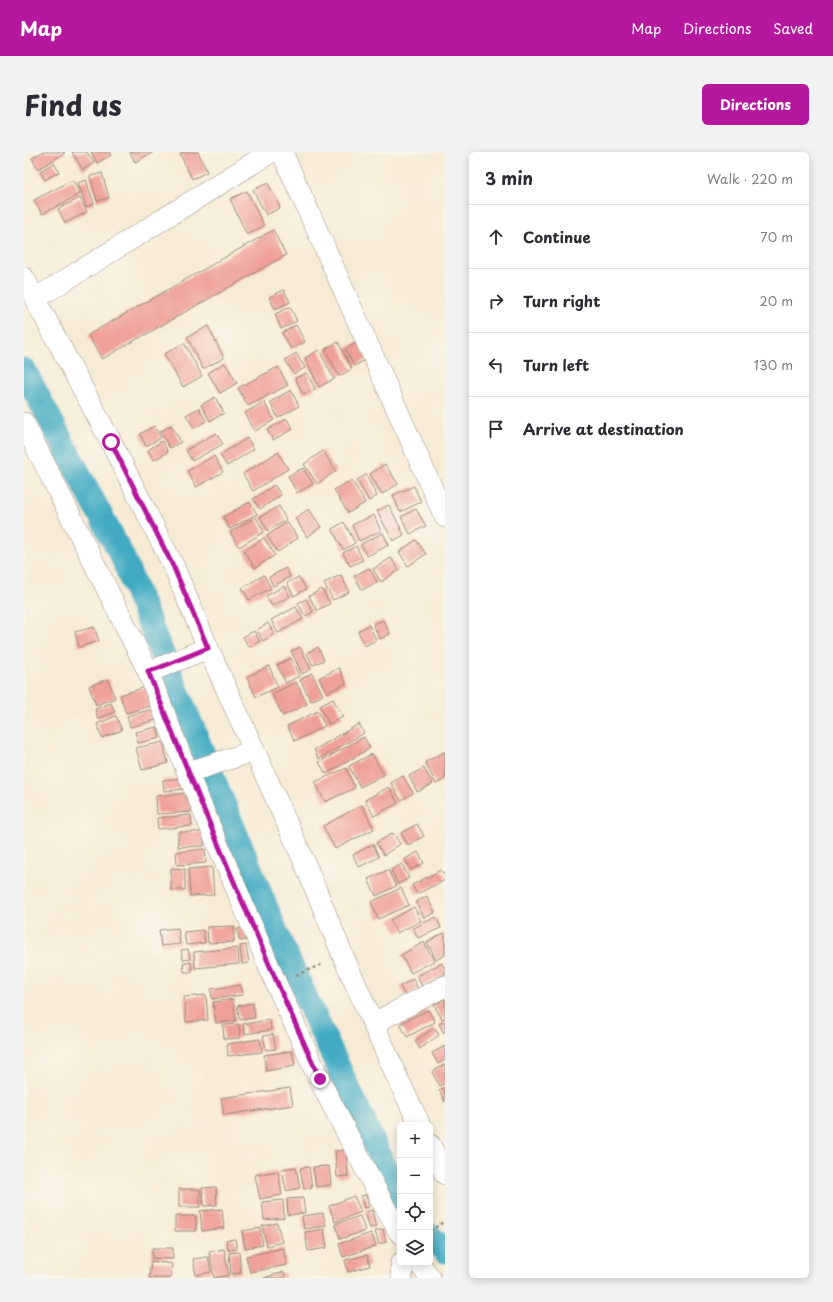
<!DOCTYPE html>
<html lang="en">
<head>
<meta charset="utf-8">
<style>
  body { margin:0; font-family:"Playpen Sans",sans-serif; background:#f2f2f3; color:#2b2b33 }
  .controls { position:absolute; right:12px; bottom:12px; display:grid; overflow:hidden; border-radius:6px; box-shadow:0 2px 10px #0003 }
  .controls button { width:36px; height:36px; display:grid; place-items:center; padding:0; border:0; border-bottom:1px solid #e1e1e2; background:#fff; color:#2b2b33; font:20px sans-serif }
  .stop { position:absolute; width:12px; height:12px; margin:-9px; border:3px solid #b5179e; border-radius:50%; background:#fff }
  .stop.end { background:#b5179e; border-color:#fff; box-shadow:0 1px 4px #0008 }
  .list { margin:0; padding:0; list-style:none }
  h2 { display:flex; justify-content:space-between; align-items:center; height:52px; margin:0; padding:0 16px; font-size:17px }
  h2 small { font-size:13px; font-weight:400; color:#7c7c81 }
  .list li { display:grid; grid-template-columns:26px 1fr auto; gap:12px; align-items:center; box-sizing:border-box; height:64px; padding:0 16px; border-top:1px solid #e1e1e2 }
  .list b { display:block; font-size:15px; white-space:nowrap }
  .list em { font-size:13px; font-style:normal; color:#7c7c81 }
  .icon { flex:none; width:22px; height:22px; fill:none; stroke:currentColor; stroke-width:2; stroke-linecap:round; stroke-linejoin:round }
  .map { position:relative; flex:none; width:421px; height:1126px; overflow:hidden; border-radius:6px }
  header { display:flex; align-items:center; gap:24px; box-sizing:border-box; height:56px; padding:0 20px; background:#b5179e; color:#fff }
  header strong { font-size:19px }
  nav { display:flex; gap:22px; margin-inline-start:auto; font-size:14px }
  .intro { display:flex; align-items:center; justify-content:space-between; box-sizing:border-box; height:96px; padding:0 24px }
  h1 { margin:0; font-size:28px }
  .button { padding:10px 18px; border-radius:6px; background:#b5179e; color:#fff; font-size:14px; font-weight:700 }
  main { display:flex; gap:24px; padding:0 24px }
  aside { flex:1; background:#fff; border-radius:6px; box-shadow:0 2px 10px #0003 }
  .map>svg:first-child { display:block }
  .lines { fill:none; stroke-linecap:round; stroke-linejoin:round }
  .canal { stroke:#43abc3; stroke-width:25 }
  .building { fill:#efa099 }
  .minor-casing { stroke:#988a7a; stroke-width:22 }
  .path { stroke:#988a7a; stroke-width:2.5; stroke-dasharray:3 3; stroke-linecap:butt }
  .minor { stroke:#fff; stroke-width:21 }
  .route { stroke:#b5179e; stroke-width:5 }
</style>
</head>
<body>
<header>
<strong>Map</strong>
<nav><a>Map</a><a>Directions</a><a>Saved</a></nav>
</header>
<div class="intro"><h1>Find us</h1><a class="button">Directions</a></div>
<main>
<div class="map">
<svg width="421" height="1126" viewBox="0 0 421 1126">
  <rect width="100%" height="100%" fill="#fbf7ec"/>
  <filter id="ink" filterUnits="userSpaceOnUse"><feTurbulence type="fractalNoise" baseFrequency=".025" numOctaves="2"/><feDisplacementMap in="SourceGraphic" scale="8" xChannelSelector="R" yChannelSelector="G"/><feConvolveMatrix kernelMatrix="1 2 1 2 8 2 1 2 1" color-interpolation-filters="sRGB"/></filter>
  <filter id="wash" filterUnits="userSpaceOnUse"><feTurbulence type="fractalNoise" baseFrequency=".012" numOctaves="4" result="noise"/><feDisplacementMap in="SourceGraphic" scale="16" xChannelSelector="R" yChannelSelector="G"/><feGaussianBlur stdDeviation="0.9" result="paint"/><feColorMatrix in="noise" values="0 0 0 0 0 0 0 0 0 0 0 0 0 0 0 0 0 1.4 0 .05"/><feComposite in="paint" operator="in"/></filter>
  <g filter="url(#wash)">
    <rect width="100%" height="100%" fill="#f6ebd5"/>
    <g class="lines">
      <path class="canal" d="M0 218 98 404 256 790 376 1048
        M406 1084 421 1099"/>
    </g>
    <g id="blocks">
      <path class="building" d="M18 0H40L41 1 14 17 8 6Z
        M48 0H63L70 11 59 18Z
        M67 0H85L87 3 73 11Z
        M106 0H129L111 10Z
        M160 0H174L183 20 168 27 156 2Z
        M30 11 35 20 21 28 16 19Z
        M78 21 85 46 73 49 66 24Z
        M49 28 56 42 18 62 10 48Z
        M62 28 70 52 62 55 54 31Z
        M244 31 256 56 242 63 229 38Z
        M223 39 240 74 223 83 206 47Z
        M56 46 63 60 41 71 34 57Z
        M249 78 262 103 78 207 64 183Z
        M260 138 266 150 251 157 245 145Z
        M266 155 273 169 257 177 251 162Z
        M272 173 281 190 267 197 258 181Z
        M184 174 200 206 179 217 163 185Z
        M314 190 328 217 315 224 301 197Z
        M334 190 343 207 330 214 321 197Z
        M160 191 178 224 159 235 140 202Z
        M295 198 310 227 295 235 281 206Z
        M272 201 281 216 270 222 261 208Z
        M201 211 213 231 196 241 184 221Z
        M254 215 264 233 224 254 214 236Z
        M283 221 291 237 279 242 271 226Z
        M267 238 275 254 254 266 246 250Z
        M191 245 200 261 186 269 177 253Z
        M240 250 250 268 231 279 221 261Z
        M175 256 182 269 170 276 162 263Z
        M263 267 269 277 249 288 243 278Z
        M147 273 157 290 146 296 136 280Z
        M130 274 137 286 122 294 116 282Z
        M192 281 199 292 168 309 162 298Z
        M223 286 230 297 203 314 196 303Z
        M138 289 144 300 130 308 124 298Z
        M299 299 312 319 293 332 280 312Z
        M254 300 264 317 229 339 219 322Z
        M190 304 199 320 172 335 163 319Z
        M361 312 374 332 358 342 346 322Z
        M279 316 289 332 273 341 264 324Z
        M342 323 353 344 345 349 333 328Z
        M328 328 341 351 324 361 310 338Z
        M250 333 257 343 236 357 229 347Z
        M390 334 397 350 376 360 369 343Z
        M226 350 233 362 206 377 199 365Z
        M365 353 380 383 369 389 353 359Z
        M255 354 262 368 244 379 236 365Z
        M285 357 297 375 283 385 271 366Z
        M392 357 402 374 386 382 377 365Z
        M350 363 357 379 335 389 328 373Z
        M232 365 240 380 215 395 206 380Z
        M263 370 274 386 254 400 243 384Z
        M320 370 331 391 319 398 308 377Z
        M359 381 365 393 343 404 337 392Z
        M240 386 251 403 231 416 220 399Z
        M392 388 402 402 384 414 375 400Z
        M332 394 339 408 326 414 319 401Z
        M367 406 375 418 357 430 349 417Z
        M262 416 266 425 249 434 245 425Z
        M345 416 353 430 338 438 330 424Z
        M240 423 247 436 225 448 218 436Z
        M317 423 325 440 309 448 300 431Z
        M275 425 282 437 270 444 263 431Z
        M260 434 266 444 248 454 242 444Z
        M298 437 306 452 293 458 285 444Z
        M282 447 289 460 281 464 274 451Z
        M272 455 279 467 254 481 247 468Z
        M359 468 366 482 356 487 349 472Z
        M244 471 250 482 239 489 233 478Z
        M345 473 352 488 341 494 334 479Z
        M70 475 75 489 55 495 51 480Z
        M230 479 236 489 225 495 219 485Z
        M276 495 287 517 278 522 267 499Z
        M294 495 300 508 289 513 283 501Z
        M267 506 275 524 262 531 253 513Z
        M245 514 254 535 232 545 223 525Z
        M315 516 322 531 303 541 295 526Z
        M288 521 299 543 287 549 276 528Z
        M84 527 91 546 72 553 65 534Z
        M272 530 283 552 259 564 248 542Z
        M125 534 131 553 102 561 96 543Z
        M309 547 319 565 305 572 296 554Z
        M87 551 91 560 74 567 71 557Z
        M133 556 135 567 106 575 103 564Z
        M294 559 301 574 271 589 263 574Z
        M92 564 98 578 78 586 73 572Z
        M335 572 340 581 295 607 290 598Z
        M133 575 136 586 114 591 111 580Z
        M340 585 346 596 302 622 295 610Z
        M139 590 144 611 118 618 112 596Z
        M421 600V627L412 632 401 610Z
        M348 602 360 623 336 635 325 614Z
        M322 616 331 636 301 650 291 630Z
        M400 616 409 632 393 640 385 624Z
        M379 624 389 641 377 648 367 631Z
        M160 626 161 637 140 639 139 628Z
        M365 635 374 651 350 664 341 648Z
        M166 641 167 660 133 662 132 644Z
        M338 653 350 677 311 697 299 674Z
        M167 663 168 674 134 677 133 666Z
        M393 672 400 684 384 693 377 681Z
        M154 680H180V694L154 695Z
        M369 681 376 692 360 703 352 691Z
        M349 692 355 705 335 715 329 703Z
        M181 697 182 711 153 713 152 700Z
        M394 700 400 711 387 718 381 707Z
        M378 712 385 726 374 732 367 718Z
        M188 715 190 743 166 744 164 717Z
        M147 716 161 717V738H147Z
        M364 718 372 734 352 744 344 727Z
        M417 718 421 724V728L393 742 388 733Z
        M377 736 385 753 354 767 347 750Z
        M403 744 411 761 400 766 392 750Z
        M390 755 397 769 373 781 366 768Z
        M412 765 417 776 394 786 389 776Z
        M210 774V790L184 791 183 775Z
        M154 776 156 792 137 794 135 778Z
        M223 776 225 788 216 789 213 777Z
        M179 778 181 791 162 793 160 780Z
        M420 781 421 783V803L412 808 403 790Z
        M400 790 410 809 387 821 377 803Z
        M222 793 225 811 218 812 216 794Z
        M214 796 215 812 171 816 170 800Z
        M164 797 166 807 159 808 157 798Z
        M167 810 168 820H160L159 811Z
        M418 811 421 817V822L398 834 393 824Z
        M389 827 394 837 381 844 376 834Z
        M217 833 219 843 188 847 187 837Z
        M182 843 184 868 162 870 160 845Z
        M209 847 212 869 192 871 189 850Z
        M421 847V866L418 867 410 853Z
        M229 851 231 866 216 868 213 854Z
        M404 858 411 870 383 885 376 872Z
        M246 868 247 878 221 882 219 872Z
        M421 869V880L420 881 415 872Z
        M215 872 216 886 200 887 199 873Z
        M410 876 415 883 396 897 391 889Z
        M249 882 252 897 242 898 239 884Z
        M236 887 238 900 204 904 203 892Z
        M421 894V908L414 912 408 901Z
        M268 899 271 914 242 919 240 903Z
        M421 912V931L416 934 408 920Z
        M421 935V950L415 938Z
        M266 936 269 953 200 963 197 946Z
        M322 998 324 1024 313 1025 311 999Z
        M305 1014 307 1033 292 1035 289 1015Z
        M272 1015 276 1036 262 1039 258 1017Z
        M285 1015 288 1036 280 1037 276 1016Z
        M254 1019 258 1043 236 1047 231 1023Z
        M192 1035 193 1053 180 1054 178 1036Z
        M155 1037H176V1055H155Z
        M342 1043 345 1055 340 1056 337 1044Z
        M330 1044 337 1060 311 1070 305 1054Z
        M279 1046 281 1061 264 1063 263 1047Z
        M259 1048 260 1066 240 1068 238 1050Z
        M198 1057 200 1076 178 1079 176 1059Z
        M348 1058 352 1075 346 1076 341 1060Z
        M299 1061 302 1074 280 1077 278 1064Z
        M151 1064H172V1079H151Z
        M336 1064 341 1079 316 1087 311 1072Z
        M253 1071 258 1090 243 1094 238 1074Z
        M236 1076 239 1093 221 1096 218 1079Z
        M300 1077 303 1096 284 1099 281 1080Z
        M359 1077 362 1090 355 1092 351 1079Z
        M347 1081 352 1094 319 1105 315 1092Z
        M211 1087 213 1097 204 1098 202 1088Z
        M128 1096H149V1107L128 1106Z
        M259 1096 263 1113 226 1120 222 1104Z
        M200 1097 205 1123 190 1126 185 1100Z
        M215 1100 217 1121 207 1122 205 1101Z
        M343 1103 346 1114 324 1120 321 1108Z
        M184 1105 187 1120 172 1123 169 1107Z
        M127 1109 148 1112 147 1126H125Z
        M260 1120 262 1126H240Z"/>
    </g>
  </g>
  <g filter="url(#ink)">
    <use href="#blocks" fill-opacity="0" stroke="#988a7a" stroke-width="1"/>
    <g class="lines">
      <g class="minor-casing">
        <path id="minor" d="M258 0 421 365
          M0 126 87 290 150 415 184 496 280 709 319 804 373 925 396 973
          M11 147 247 0
          M0 271 124 519 164 622 252 831 295 927 362 1057 376 1081
          M124 519 132 517 184 496
          M164 622 171 618 230 599
          M350 871 421 834
          M406 993 421 1022
          M377 1111 378 1126
          M395 1111 406 1126"/>
      </g>
      <path class="path" d="M272 823 299 812
        M406 1079 421 1069"/>
      <use href="#minor" class="minor"/>
    </g>
  </g>
  <g class="lines" filter="url(#ink)">
    <path class="route" d="M87 290 150 416 184 496 132 517 124 519C178 656 235 792 296 927"/>
  </g>
</svg>
<div class="controls">
<button>+</button>
<button>−</button>
<button><svg class="icon" aria-label="locate" viewBox="0 0 24 24"><circle cx="12" cy="12" r="6"/><path d="M12 2v4M12 18v4M2 12h4M18 12h4"/></svg></button>
<button><svg class="icon" aria-label="layers" viewBox="0 0 24 24"><path d="M12 4l9 5-9 5-9-5zM3 14l9 5 9-5"/></svg></button>
</div>
<div class="stop" style="left:87px;top:290px"></div>
<div class="stop end" style="left:296px;top:927px"></div>
</div>
<aside>
<h2>3 min<small>Walk · 220 m</small></h2>
<ul class="list">
<li><svg class="icon" aria-label="ahead" viewBox="0 0 24 24"><path d="M12 20V5M6 11l6-6 6 6"/></svg><div><b>Continue</b></div><em>70 m</em></li>
<li><svg class="icon" aria-label="right" viewBox="0 0 24 24"><path d="M7 20v-9h11M14 6l5 5-5 5"/></svg><div><b>Turn right</b></div><em>20 m</em></li>
<li><svg class="icon" aria-label="left" viewBox="0 0 24 24"><path d="M17 20v-9H6M10 6l-5 5 5 5"/></svg><div><b>Turn left</b></div><em>130 m</em></li>
<li><svg class="icon" aria-label="arrive" viewBox="0 0 24 24"><path d="M6 21V4h12l-3 4 3 4H6"/></svg><div><b>Arrive at destination</b></div></li>
</ul>
</aside>
</main>
</body>
</html>
